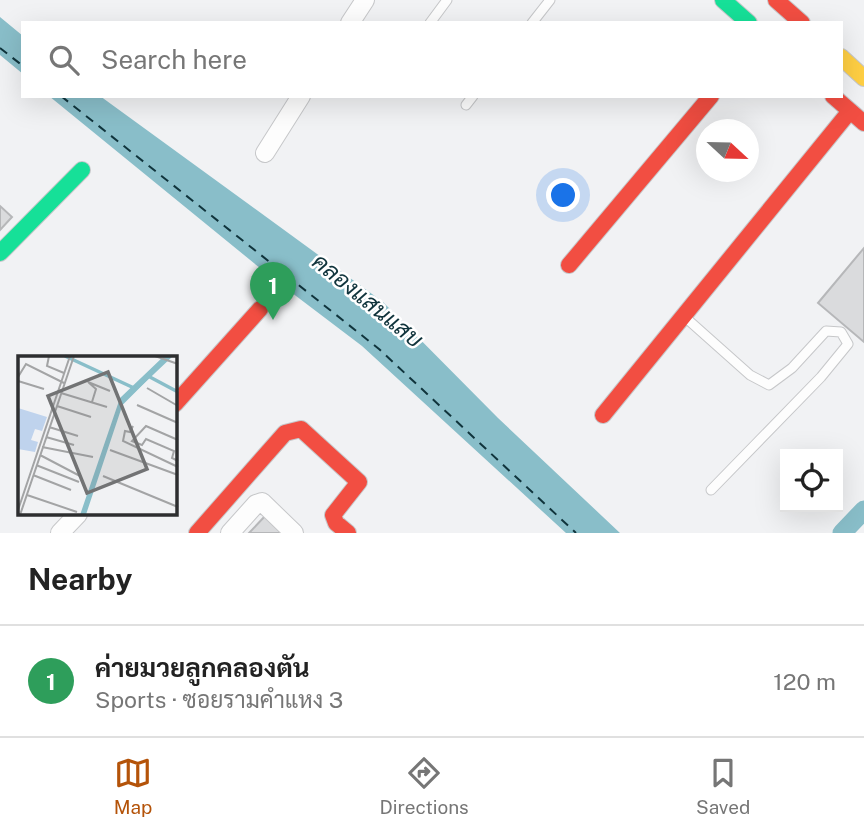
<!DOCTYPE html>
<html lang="en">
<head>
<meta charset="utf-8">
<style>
  body { margin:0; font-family:"Public Sans",Sarabun,sans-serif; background:#f2f2f2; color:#222 }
  .controls { position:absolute; right:21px; bottom:21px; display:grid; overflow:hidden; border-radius:0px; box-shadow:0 7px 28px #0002 }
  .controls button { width:63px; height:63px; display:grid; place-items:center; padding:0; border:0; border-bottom:2px solid #e0e0e0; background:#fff; color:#222; font:35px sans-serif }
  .compass { position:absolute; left:696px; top:119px; width:63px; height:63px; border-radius:50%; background:#fff; box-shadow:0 7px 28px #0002; rotate:112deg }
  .you { position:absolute; left:564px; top:196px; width:24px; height:24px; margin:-18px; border:5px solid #fff; border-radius:50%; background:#1a73e8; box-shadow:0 0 0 10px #1a73e833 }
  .badge { display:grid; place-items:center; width:46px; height:46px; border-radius:50%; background:#b45309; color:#fff; font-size:23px; font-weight:700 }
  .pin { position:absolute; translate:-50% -58px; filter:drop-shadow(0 2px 4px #0008) }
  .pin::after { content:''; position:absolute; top:37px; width:24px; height:21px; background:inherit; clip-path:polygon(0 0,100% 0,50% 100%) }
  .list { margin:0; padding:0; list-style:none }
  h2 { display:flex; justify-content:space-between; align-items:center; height:91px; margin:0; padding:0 28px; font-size:30px }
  h2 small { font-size:23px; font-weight:400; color:#767676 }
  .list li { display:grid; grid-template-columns:46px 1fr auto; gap:21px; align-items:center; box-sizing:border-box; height:112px; padding:0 28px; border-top:2px solid #e0e0e0 }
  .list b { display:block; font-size:26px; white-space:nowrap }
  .list p { margin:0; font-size:23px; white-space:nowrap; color:#767676 }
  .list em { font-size:23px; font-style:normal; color:#767676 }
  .icon { flex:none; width:38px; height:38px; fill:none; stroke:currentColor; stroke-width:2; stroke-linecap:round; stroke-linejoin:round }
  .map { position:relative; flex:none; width:864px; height:533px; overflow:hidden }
  .search { position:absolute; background:#fff; box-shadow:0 7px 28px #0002; left:21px; right:21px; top:21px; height:77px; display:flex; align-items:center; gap:18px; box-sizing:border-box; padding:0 24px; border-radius:0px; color:#767676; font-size:26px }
  .sheet { height:203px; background:#fff }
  nav { display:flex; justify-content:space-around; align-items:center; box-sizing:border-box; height:98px; border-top:2px solid #e0e0e0; background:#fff; font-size:19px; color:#767676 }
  nav a { display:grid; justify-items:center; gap:4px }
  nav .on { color:#b45309 }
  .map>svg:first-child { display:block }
  .water { fill:#89bec9 }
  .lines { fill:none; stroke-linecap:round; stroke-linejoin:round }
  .canal { stroke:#89bec9; stroke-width:19 }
  .ferry { stroke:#10343c; stroke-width:2; stroke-dasharray:9 7; stroke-linecap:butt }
  .building { fill:#dadbdd; stroke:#b6b7b9; stroke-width:2 }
  .lane-casing { stroke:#c6c7c9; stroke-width:11 }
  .street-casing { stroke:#c6c7c9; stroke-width:20 }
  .fast-casing { stroke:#c6c7c9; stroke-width:18 }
  .slow-casing { stroke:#c6c7c9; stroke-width:18 }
  .jam-casing { stroke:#c6c7c9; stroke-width:18 }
  .lane { stroke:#fdfdfd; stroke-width:9 }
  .street { stroke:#fdfdfd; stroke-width:18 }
  .fast { stroke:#16e098; stroke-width:16 }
  .slow { stroke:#ffcf43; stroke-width:16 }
  .jam { stroke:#f24e42; stroke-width:16 }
  .labels { text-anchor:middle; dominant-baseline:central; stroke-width:5; stroke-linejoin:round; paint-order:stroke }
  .water-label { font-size:23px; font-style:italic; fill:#10343c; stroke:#fff }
  .inset-river { fill:none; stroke:#89bec9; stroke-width:3.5 }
  .inset-road { fill:none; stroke:#a3a4a5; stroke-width:2 }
  .view { fill:#727374; fill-opacity:0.15; stroke:#727374; stroke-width:3.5 }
  .inset-edge { fill:none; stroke:#2d2e2f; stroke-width:3.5 }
</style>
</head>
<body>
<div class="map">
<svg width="864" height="533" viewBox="0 0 864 533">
  <rect width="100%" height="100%" fill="#f1f2f4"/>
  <path class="water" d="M0 17 23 36V74L0 55Z
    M49 96H100L383 302 498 418 620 533H566L362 346 271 277Z"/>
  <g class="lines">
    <path class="canal" d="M842 533 864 510"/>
    <path class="ferry" d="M0 48 23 66
      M61 96 379 349 576 533"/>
  </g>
  <path class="building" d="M0 206 12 217 0 230Z
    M864 248V342L818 303Z
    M266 515 286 533H249Z"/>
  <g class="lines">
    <g class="lane-casing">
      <path id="lane" d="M430 23 447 0
        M532 23 550 0
        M466 105 473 96
        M686 318 750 375 769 385 792 368 826 331 841 332 848 344 821 377 711 490"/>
    </g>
    <g class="street-casing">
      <path id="street" d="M350 23 365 0
        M265 153 301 96
        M60 533 78 514
        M230 533 256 504 262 502 294 533"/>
    </g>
    <g class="fast-casing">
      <path id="fast" d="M723 0 749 23
        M0 253 82 170"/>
    </g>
    <g class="slow-casing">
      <path id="slow" d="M841 57 864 78"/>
    </g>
    <g class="jam-casing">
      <path id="jam" d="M776 0 802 23
        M833 96 864 123
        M569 265 711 96
        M175 404 260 309
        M603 415 850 111
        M197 533 285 433 301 429 359 482 333 515 336 523 348 533"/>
    </g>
    <use href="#lane" class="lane"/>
    <use href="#street" class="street"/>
    <use href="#fast" class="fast"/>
    <use href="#slow" class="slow"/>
    <use href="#jam" class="jam"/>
  </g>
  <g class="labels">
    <g class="water-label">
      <text transform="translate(368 300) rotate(39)">คลองแสนแสบ</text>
    </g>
  </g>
  <g transform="translate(18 356)">
    <rect width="159" height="159" fill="#f1f2f4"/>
    <path d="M0 52 29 61 24 75 17 73 13 84 20 86 17 96 0 93Z" fill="#bfd3ed"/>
    <path d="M146 0H155L104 48 67 159H62L102 42Z" fill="#89bec9"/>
    <path class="inset-river" d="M47 0 116 32M130 20 160 36M66 159 103 48 145 6"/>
    <path class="inset-road" d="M31 0 29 10 46 17M137 0 160 8M0 21 8 8 46 27M0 25 26 33M129 32 160 50M43 37 89 51M74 46 78 33 70 26 92 35M119 49 160 67M39 50 73 61M115 70 112 76 107 75 105 85 160 111M31 71 60 80M28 81 56 89M160 84 128 70 114 85 124 89 128 83 156 95 154 102 160 105M24 91 75 101M92 94 160 119M22 99 62 120M18 109 61 126M15 119 53 134M85 120 160 151M9 139 59 156M0 154 52 0M2 159 56 0"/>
    <path class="view" d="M90 16 129 113 69 137 30 40Z"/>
    <rect width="159" height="159" class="inset-edge"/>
  </g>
</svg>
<div class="controls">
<button><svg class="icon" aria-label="locate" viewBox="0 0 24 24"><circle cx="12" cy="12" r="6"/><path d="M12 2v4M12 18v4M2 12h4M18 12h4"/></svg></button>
</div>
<svg class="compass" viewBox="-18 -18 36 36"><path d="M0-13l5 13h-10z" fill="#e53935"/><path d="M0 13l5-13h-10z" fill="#767676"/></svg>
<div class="you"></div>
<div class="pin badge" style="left:273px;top:320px;background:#2e9e5b">1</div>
<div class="search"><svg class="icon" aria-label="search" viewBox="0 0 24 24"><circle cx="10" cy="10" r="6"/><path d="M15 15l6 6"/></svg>Search here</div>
</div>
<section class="sheet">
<h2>Nearby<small></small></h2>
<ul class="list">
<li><span class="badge" style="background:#2e9e5b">1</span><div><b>ค่ายมวยลูกคลองตัน</b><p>Sports · ซอยรามคำแหง 3</p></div><em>120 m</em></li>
</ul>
</section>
<nav>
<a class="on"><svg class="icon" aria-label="map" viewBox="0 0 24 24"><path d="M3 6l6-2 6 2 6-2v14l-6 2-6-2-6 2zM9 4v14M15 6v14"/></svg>Map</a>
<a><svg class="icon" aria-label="directions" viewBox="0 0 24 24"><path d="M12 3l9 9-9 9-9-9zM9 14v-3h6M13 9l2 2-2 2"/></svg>Directions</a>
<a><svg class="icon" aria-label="saved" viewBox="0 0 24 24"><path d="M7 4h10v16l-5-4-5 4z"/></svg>Saved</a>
</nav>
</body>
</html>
